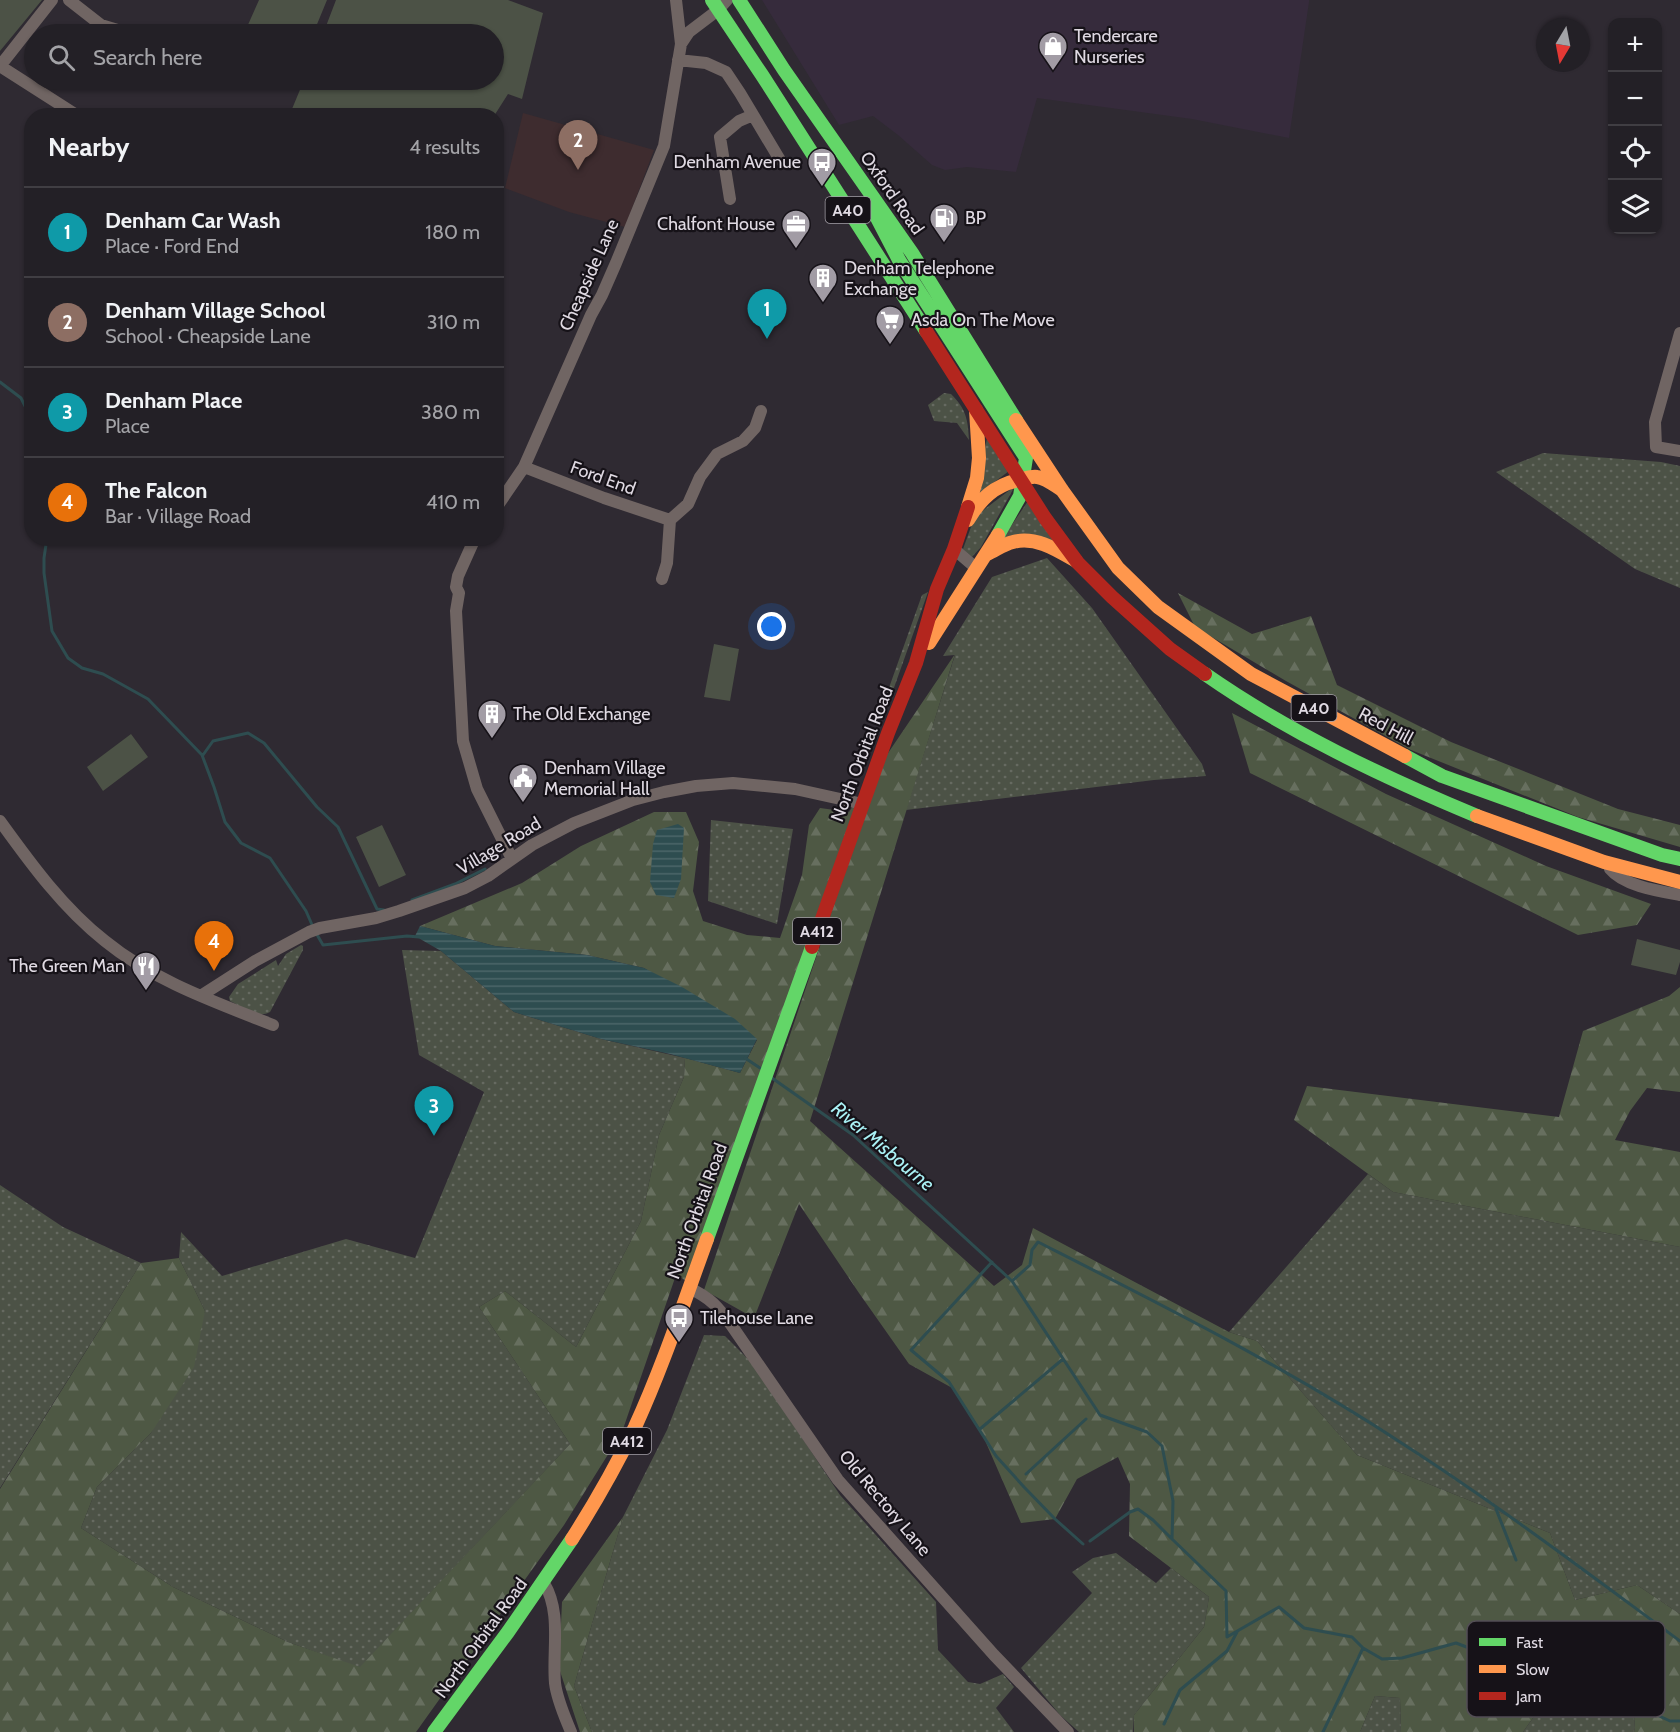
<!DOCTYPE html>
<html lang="en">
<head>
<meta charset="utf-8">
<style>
  body { margin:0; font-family:Cabin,sans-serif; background:#2f2d32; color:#f1f3f6 }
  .controls { position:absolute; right:18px; top:18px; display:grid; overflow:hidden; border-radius:12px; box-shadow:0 2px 4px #0004 }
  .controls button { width:54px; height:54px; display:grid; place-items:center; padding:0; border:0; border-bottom:2px solid #403e43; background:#232026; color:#f1f3f6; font:30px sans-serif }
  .compass { position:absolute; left:1536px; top:18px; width:54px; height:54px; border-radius:50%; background:#232026; box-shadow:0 2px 4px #0004; rotate:190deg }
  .you { position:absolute; left:772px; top:627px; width:21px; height:21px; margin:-15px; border:4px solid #fff; border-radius:50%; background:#1a73e8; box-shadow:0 0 0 9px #1a73e833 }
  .badge { display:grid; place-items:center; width:39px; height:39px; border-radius:50%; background:#a29ca5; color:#fff; font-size:20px; font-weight:700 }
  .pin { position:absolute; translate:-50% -50px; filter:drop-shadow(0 2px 3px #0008) }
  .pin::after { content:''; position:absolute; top:32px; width:21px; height:18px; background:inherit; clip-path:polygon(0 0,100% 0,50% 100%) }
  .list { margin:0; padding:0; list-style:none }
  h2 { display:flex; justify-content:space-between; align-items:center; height:78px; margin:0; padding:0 24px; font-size:26px }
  h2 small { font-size:20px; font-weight:400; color:#a3a3a7 }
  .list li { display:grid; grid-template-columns:39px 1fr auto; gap:18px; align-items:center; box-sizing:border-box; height:90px; padding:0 24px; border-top:2px solid #403e43 }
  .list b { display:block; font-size:22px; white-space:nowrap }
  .list p { margin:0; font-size:20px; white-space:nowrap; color:#a3a3a7 }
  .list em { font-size:20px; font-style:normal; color:#a3a3a7 }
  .icon { flex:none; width:33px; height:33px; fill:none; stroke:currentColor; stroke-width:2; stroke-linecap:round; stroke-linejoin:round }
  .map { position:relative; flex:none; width:1680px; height:1732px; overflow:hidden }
  .search { position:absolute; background:#232026; box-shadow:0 2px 4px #0004; left:24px; top:24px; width:480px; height:66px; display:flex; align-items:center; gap:15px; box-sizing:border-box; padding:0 21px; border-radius:33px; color:#a3a3a7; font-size:22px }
  .panel { position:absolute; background:#232026; box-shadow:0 2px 4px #0004; left:24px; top:108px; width:480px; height:438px; border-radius:24px }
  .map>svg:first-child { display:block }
  .built { fill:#362b3c }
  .education { fill:#3e2c2f }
  .grass { fill:url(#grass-dots) }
  .forest { fill:url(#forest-firs) }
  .park { fill:#4c5246 }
  .water { fill:url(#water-rules) }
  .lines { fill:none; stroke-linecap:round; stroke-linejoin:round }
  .stream { stroke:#2e4d50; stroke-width:3 }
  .street { stroke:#706563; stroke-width:12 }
  .fast { stroke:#63d668; stroke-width:14 }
  .slow { stroke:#ff974d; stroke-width:14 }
  .jam { stroke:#b3261e; stroke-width:14 }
  .labels { text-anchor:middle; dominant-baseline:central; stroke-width:4.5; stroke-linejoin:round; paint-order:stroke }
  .shield { fill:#161218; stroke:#a39ea6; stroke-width:1.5 }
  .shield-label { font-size:16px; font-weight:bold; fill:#e0dae3 }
  .poi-label { font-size:18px; fill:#e0dae3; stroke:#161218; text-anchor:start }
  .street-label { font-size:18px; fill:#e0dae3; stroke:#161218 }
  .water-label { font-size:20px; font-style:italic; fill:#aaf2f6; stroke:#161218 }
  .key { fill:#161218; stroke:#534e55; stroke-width:1.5 }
  .key-label { font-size:16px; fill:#e0dae3 }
</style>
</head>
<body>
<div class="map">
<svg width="1680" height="1732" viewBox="0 0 1680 1732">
  <defs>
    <pattern id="grass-dots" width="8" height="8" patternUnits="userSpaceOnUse" patternTransform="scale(1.5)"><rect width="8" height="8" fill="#4c5246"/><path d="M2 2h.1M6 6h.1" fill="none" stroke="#666a61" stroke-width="1.8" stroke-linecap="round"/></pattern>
    <pattern id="forest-firs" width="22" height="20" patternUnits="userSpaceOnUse" patternTransform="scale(1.5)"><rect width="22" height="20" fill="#4e5844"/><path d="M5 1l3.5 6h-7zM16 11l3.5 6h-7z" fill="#676f5f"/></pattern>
    <pattern id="water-rules" width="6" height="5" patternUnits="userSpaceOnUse" patternTransform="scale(1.5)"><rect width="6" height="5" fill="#2e4d50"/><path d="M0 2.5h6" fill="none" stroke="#4c6669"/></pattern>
  </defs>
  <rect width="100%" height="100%" fill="#2f2a32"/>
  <path class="built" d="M762 0H1309V2L1289 138 1192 119 1037 98 1016 172 967 167 945 170 932 165 898 135 873 116 839 125Z"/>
  <path class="education" d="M523 113 654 150 625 227 569 212 505 188Z"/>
  <path class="grass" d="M944 393 951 394C966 409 968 419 969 440L957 423 934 421 928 405Z
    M987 438 1009 471 976 496Z
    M1543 453 1661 462 1680 466V588L1635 569 1496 472Z
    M1015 486 981 547 972 557 963 549 971 527 981 512Z
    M1028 501 1056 544H999Z
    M1047 558 1092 608 1202 764 1206 776 1154 780 906 810 955 655 943 656 992 577Z
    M928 592 885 713H880L922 595Z
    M711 820 793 829 777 924 708 901Z
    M301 945 303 946V950L270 1012C257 1019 242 1007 230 1001L229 997 238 984 276 960 278 966 286 954Z
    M402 950 441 951 514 1012 601 1039 685 1058 684 1077 659 1135 641 1221 576 1347 505 1291 479 1307 570 1444 360 1668 288 1642 173 1587 81 1528 97 1487 151 1433 205 1311 179 1258 181 1232 222 1276 346 1239 415 1258 484 1092 419 1055Z
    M1368 1174 1393 1192 1680 1247V1614L1637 1585 1575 1600 1550 1533 1357 1455 1257 1341 1229 1332Z
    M0 1185 63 1227 141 1263 0 1488Z
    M704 1335 725 1336 753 1364 840 1495 936 1602 938 1650 968 1682 980 1684 1003 1674 1014 1687 996 1708 1014 1732H592L574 1686 623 1517 667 1430Z
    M1116 1553 1156 1583 1171 1568 1209 1597 1204 1627 1134 1715 1133 1732H1079L1060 1715 1021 1668 1092 1593 1072 1572 1093 1558Z
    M1585 1688 1633 1698 1635 1728 1634 1732H1523L1543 1704Z
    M1375 1696 1400 1698 1401 1732H1360Z"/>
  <path class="forest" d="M1178 593 1252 634 1311 616 1337 685 1451 742 1618 809 1680 825V847L1578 817 1411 750 1286 681 1195 627Z
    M955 654 810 1121 994 1286 1022 1265 1033 1228 1229 1332 1257 1341 1357 1455 1550 1533 1575 1600 1637 1585 1680 1614V1732H1634L1635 1728 1633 1698 1585 1688 1543 1704 1523 1732H1401L1400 1698 1375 1696 1360 1732H1134V1715L1204 1627 1209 1597 1129 1536 1130 1484 1118 1457 1077 1479 1055 1519 1021 1523 980 1429 954 1389 909 1364 859 1293 799 1204 754 1318 704 1290 882 762Z
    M1232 713 1386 794 1546 866 1651 904 1637 925 1578 935 1250 773Z
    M862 792 690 1283 676 1275 622 1432 564 1525 416 1732H0V1489L141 1263 179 1258 205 1311 194 1367 151 1433 97 1487 81 1528 173 1587 288 1642 360 1667 570 1444 479 1307 505 1291 576 1347 641 1221 659 1135 684 1077 685 1058 740 1073 757 1040 644 968 587 955 495 946 420 926 522 883 581 846 654 812H686L699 842 693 891 703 921 747 935 780 938 802 875 809 825 820 808 849 812Z
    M1680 987V1092L1647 1088 1630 1111 1615 1140 1680 1152V1247L1393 1192 1294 1120 1307 1086 1559 1117 1583 1031 1669 996Z
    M623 1517 574 1686 592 1732H580L559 1668 562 1602Z"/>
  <path class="park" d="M0 0H42L0 51Z
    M259 0H327L313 34H266L247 27Z
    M336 0H508L543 13 522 99 508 94 494 116H308L292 109 304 80H494V34H323Z
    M714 644 739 649 730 701 704 697Z
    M131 734 148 757 103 791 87 767Z
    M382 825 406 875 379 887 356 837Z
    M1637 939 1680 950V962L1676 975 1631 965Z"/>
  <path class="water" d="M678 824 684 828 681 879 674 898 656 895 650 882 653 844 657 830Z
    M420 926 495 946 587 955 644 968 682 987 735 1019 757 1039 740 1073 670 1054 601 1039 514 1012 441 951 415 936Z"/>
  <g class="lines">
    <path class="stream" d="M0 382 21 398 27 410 32 441
      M47 538 44 558V573L52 631 68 658 82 668 103 674 148 699 202 755 214 787 225 822 241 843 270 858 306 911 313 927
      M203 755 213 741 248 733 264 743 317 807 338 827 377 909 384 910
      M412 900 455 884 485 869
      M316 933 323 945 407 936 419 937
      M745 1058 760 1068
      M772 1078 853 1135 1012 1281 1100 1415 1147 1432 1162 1446 1173 1501 1172 1539 1226 1591 1227 1637 1279 1607 1304 1628 1352 1637 1363 1648 1382 1659 1402 1658 1456 1643 1506 1662 1616 1674 1640 1707 1670 1721H1680
      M992 1262 911 1350 949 1382 996 1456 1024 1487 1055 1519 1083 1544
      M1012 1281 1030 1265 1032 1250 1038 1242C1162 1305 1286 1367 1403 1444 1498 1505 1589 1574 1680 1641
      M980 1429 1063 1359
      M1026 1474 1086 1419
      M1496 1509 1516 1560
      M1090 1541 1130 1512 1138 1509 1153 1520 1172 1539
      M1164 1724 1180 1690 1227 1651 1237 1632
      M1323 1732 1363 1648"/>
    <path class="street" d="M69 0 101 25 131 34
      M681 44 689 32 718 10 727 0
      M678 60 706 63 726 72 740 93 780 160
      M0 66 78 116
      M0 66 52 0
      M730 199 720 137 739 121 753 115
      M1680 333 1655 422 1656 447 1680 451
      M524 467 604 498 670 520 688 504 700 477 717 454 743 441 755 428 761 411
      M496 508 524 467 591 315 602 295 616 263 664 146 681 44 676 0
      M475 538 458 576 456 587 459 593 456 611 463 741 477 789 512 859
      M954 549 976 568
      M662 579 667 563 670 520
      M0 821C31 864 63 908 105 941 154 981 215 1002 273 1025
      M1610 869C1624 886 1658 891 1680 895
      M202 995 255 961 309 932 320 928 376 918 399 911 465 888 488 876 532 845 574 823 633 800 664 792 696 786 733 783 795 789 863 804
      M689 1288C711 1298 718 1307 732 1326L838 1480 994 1655 1068 1732
      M544 1583C562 1613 552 1650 555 1683 557 1700 565 1717 571 1732"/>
    <path class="fast" d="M712 0 762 75 926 331
      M739 0 784 70 912 253 1016 420
      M874 212 899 260 1026 458 1020 496 998 535
      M1205 674C1288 732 1383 777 1477 816
      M1405 756 1442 776 1662 855 1680 859
      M707 1239 812 947
      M434 1732 508 1632 572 1539"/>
    <path class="slow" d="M1016 420 1062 490 1118 568 1158 607 1251 674 1405 756
      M968 507 977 478 979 458 976 410
      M968 520C981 498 994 486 1018 480 1024 479 1031 476 1037 477 1046 478 1054 485 1062 490
      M987 554C996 550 1004 544 1013 542 1036 536 1057 550 1076 561
      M929 643 998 535
      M1477 816 1604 862 1680 882
      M572 1539C595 1503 616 1466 635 1427 663 1366 684 1302 707 1239"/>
    <path class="jam" d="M926 331 1045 518 1078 563 1112 597 1170 649 1205 674
      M812 947 888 733 916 663 937 589 954 549 968 507"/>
  </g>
  <defs>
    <g id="shop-pin" transform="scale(1.5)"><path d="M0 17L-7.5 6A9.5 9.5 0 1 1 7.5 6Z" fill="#a29ca5" stroke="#161218"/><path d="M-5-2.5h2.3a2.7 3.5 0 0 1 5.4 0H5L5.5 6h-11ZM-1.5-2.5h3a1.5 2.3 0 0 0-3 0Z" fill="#fff"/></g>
    <g id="bus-pin" transform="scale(1.5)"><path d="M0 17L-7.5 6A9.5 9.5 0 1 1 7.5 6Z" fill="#a29ca5" stroke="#161218"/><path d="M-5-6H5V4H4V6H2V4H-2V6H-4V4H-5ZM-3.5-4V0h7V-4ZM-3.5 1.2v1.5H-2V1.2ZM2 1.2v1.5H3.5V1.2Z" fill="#fff"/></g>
    <g id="fuel-pin" transform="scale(1.5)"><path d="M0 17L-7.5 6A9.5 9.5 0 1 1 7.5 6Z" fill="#a29ca5" stroke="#161218"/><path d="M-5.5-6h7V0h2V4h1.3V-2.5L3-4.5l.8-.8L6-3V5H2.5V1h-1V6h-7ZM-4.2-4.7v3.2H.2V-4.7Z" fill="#fff"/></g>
    <g id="office-pin" transform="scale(1.5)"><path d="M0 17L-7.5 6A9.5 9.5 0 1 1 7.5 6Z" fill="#a29ca5" stroke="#161218"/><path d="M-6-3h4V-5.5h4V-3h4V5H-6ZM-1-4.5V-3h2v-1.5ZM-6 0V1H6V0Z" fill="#fff"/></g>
    <g id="building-pin" transform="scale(1.5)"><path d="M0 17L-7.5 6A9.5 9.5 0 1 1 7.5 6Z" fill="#a29ca5" stroke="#161218"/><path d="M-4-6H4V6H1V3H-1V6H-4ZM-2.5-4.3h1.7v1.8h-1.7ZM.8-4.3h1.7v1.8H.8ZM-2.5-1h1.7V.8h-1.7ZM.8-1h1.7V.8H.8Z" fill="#fff"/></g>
    <g id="supermarket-pin" transform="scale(1.5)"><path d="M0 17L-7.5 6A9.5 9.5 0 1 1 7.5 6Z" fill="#a29ca5" stroke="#161218"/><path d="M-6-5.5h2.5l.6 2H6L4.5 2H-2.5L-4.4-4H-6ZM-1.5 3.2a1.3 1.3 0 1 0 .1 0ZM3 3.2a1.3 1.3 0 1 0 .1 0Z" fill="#fff"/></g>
    <g id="civic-pin" transform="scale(1.5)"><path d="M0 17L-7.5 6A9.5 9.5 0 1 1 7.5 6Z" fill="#a29ca5" stroke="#161218"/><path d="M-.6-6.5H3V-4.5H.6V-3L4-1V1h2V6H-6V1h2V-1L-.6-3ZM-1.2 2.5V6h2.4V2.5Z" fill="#fff"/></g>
    <g id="restaurant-pin" transform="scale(1.5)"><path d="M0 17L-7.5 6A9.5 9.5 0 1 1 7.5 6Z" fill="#a29ca5" stroke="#161218"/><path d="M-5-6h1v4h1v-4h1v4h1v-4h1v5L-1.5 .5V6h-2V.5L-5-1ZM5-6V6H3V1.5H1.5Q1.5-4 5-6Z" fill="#fff"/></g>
  </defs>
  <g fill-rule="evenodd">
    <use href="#shop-pin" x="1053" y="46"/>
    <use href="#bus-pin" x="822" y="162"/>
    <use href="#fuel-pin" x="944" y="218"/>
    <use href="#office-pin" x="796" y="224"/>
    <use href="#building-pin" x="823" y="278"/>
    <use href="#supermarket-pin" x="890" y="320"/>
    <use href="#building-pin" x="492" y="714"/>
    <use href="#civic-pin" x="523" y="778"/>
    <use href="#restaurant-pin" x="146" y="966"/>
    <use href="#bus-pin" x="679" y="1318"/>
  </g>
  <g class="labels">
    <g class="shield">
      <rect x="825.5" y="197" width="45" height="26" rx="4.5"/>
      <rect x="1291.5" y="695" width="45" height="26" rx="4.5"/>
      <rect x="793" y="918" width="48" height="26" rx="4.5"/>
      <rect x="603" y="1428" width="48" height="26" rx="4.5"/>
    </g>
    <g class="shield-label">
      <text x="848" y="210">A40</text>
      <text x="1314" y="708">A40</text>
      <text x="817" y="931">A412</text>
      <text x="627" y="1441">A412</text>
    </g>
    <g class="poi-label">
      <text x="1074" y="36">Tendercare<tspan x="1074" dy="21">Nurseries</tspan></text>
      <text x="801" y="162" text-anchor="end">Denham Avenue</text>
      <text x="965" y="218">BP</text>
      <text x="775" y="224" text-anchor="end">Chalfont House</text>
      <text x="844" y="268">Denham Telephone<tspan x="844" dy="21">Exchange</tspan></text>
      <text x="911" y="320">Asda On The Move</text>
      <text x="513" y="714">The Old Exchange</text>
      <text x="544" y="768">Denham Village<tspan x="544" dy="21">Memorial Hall</tspan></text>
      <text x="125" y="966" text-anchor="end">The Green Man</text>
      <text x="700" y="1318">Tilehouse Lane</text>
    </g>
    <g class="street-label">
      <text transform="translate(892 193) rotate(55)">Oxford Road</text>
      <text transform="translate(589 275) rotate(-66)">Cheapside Lane</text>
      <text transform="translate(603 478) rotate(20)">Ford End</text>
      <text transform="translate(1386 726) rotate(28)">Red Hill</text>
      <text transform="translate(862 754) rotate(-69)">North Orbital Road</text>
      <text transform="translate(499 846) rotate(-31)">Village Road</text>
      <text transform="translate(697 1211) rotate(-70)">North Orbital Road</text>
      <text transform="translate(885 1503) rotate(50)">Old Rectory Lane</text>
      <text transform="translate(481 1638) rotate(-54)">North Orbital Road</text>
    </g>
    <g class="water-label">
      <text transform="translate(883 1146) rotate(40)">River Misbourne</text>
    </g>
  </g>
  <rect x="1467" y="1621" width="198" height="96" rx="9" class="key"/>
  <rect x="1479" y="1638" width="27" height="8" fill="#63d668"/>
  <rect x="1479" y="1665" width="27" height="8" fill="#ff974d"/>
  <rect x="1479" y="1692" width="27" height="8" fill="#b3261e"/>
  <g class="key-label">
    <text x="1516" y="1648">Fast</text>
    <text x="1516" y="1675">Slow</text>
    <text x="1516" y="1702">Jam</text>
  </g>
</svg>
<div class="controls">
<button>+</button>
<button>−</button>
<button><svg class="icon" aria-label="locate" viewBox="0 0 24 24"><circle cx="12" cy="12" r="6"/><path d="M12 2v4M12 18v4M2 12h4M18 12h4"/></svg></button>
<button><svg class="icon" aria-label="layers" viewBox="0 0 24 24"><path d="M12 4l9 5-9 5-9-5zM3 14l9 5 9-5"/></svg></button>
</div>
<svg class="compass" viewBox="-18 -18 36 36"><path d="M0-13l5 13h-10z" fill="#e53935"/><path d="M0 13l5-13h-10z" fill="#a3a3a7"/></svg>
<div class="you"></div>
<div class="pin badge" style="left:767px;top:339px;background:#0f9aa8">1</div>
<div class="pin badge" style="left:578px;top:170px;background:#8d6e63">2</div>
<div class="pin badge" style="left:434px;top:1136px;background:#0f9aa8">3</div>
<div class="pin badge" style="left:214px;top:971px;background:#e8710a">4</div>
<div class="search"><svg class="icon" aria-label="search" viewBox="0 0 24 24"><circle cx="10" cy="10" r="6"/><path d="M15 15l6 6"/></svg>Search here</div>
<section class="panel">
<h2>Nearby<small>4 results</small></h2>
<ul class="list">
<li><span class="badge" style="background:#0f9aa8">1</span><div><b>Denham Car Wash</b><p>Place · Ford End</p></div><em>180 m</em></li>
<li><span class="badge" style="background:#8d6e63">2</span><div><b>Denham Village School</b><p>School · Cheapside Lane</p></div><em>310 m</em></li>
<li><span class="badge" style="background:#0f9aa8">3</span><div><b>Denham Place</b><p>Place</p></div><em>380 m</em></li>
<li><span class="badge" style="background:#e8710a">4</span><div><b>The Falcon</b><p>Bar · Village Road</p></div><em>410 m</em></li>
</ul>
</section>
</div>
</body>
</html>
